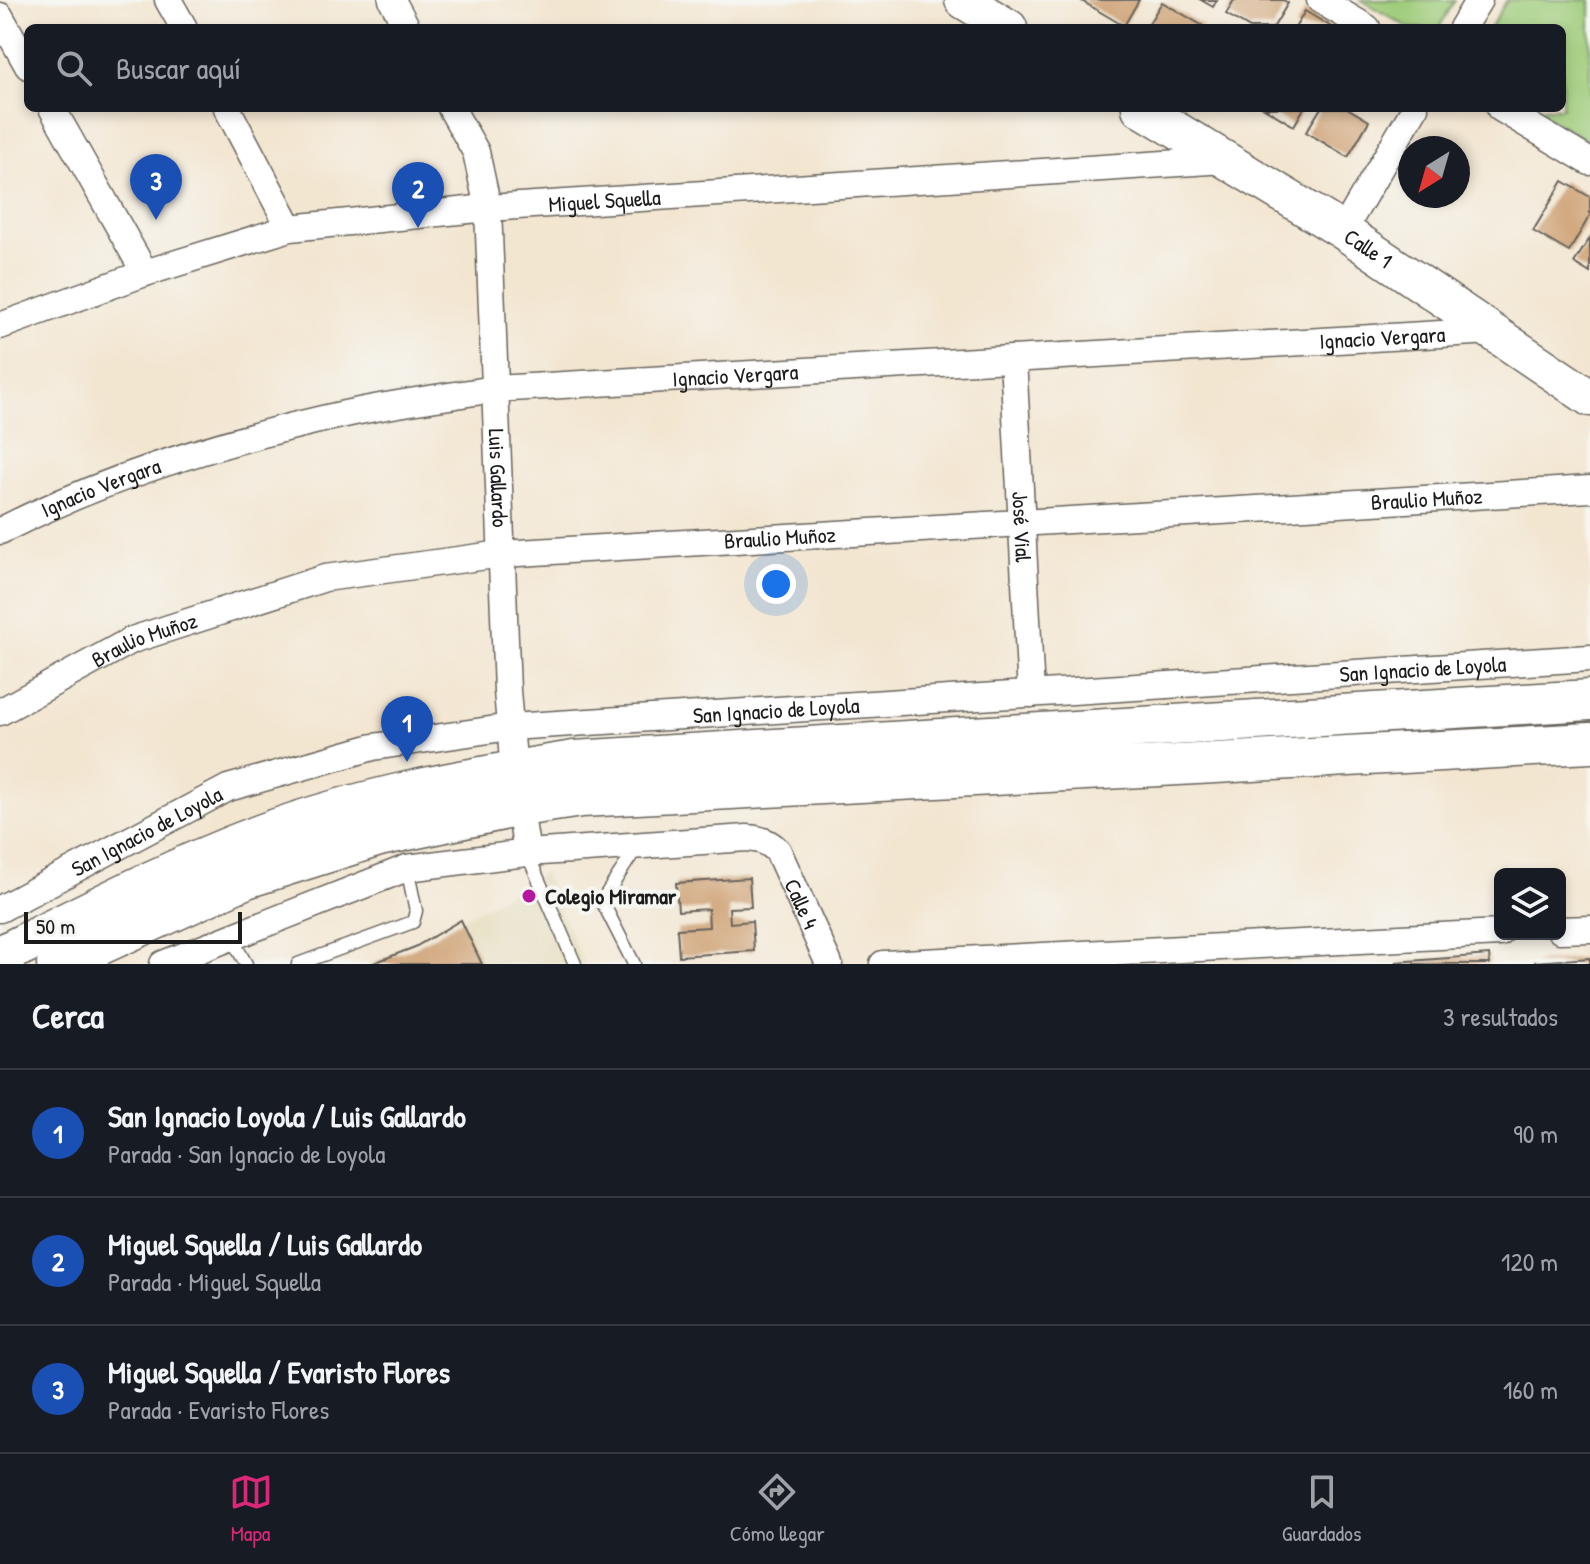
<!DOCTYPE html>
<html lang="es">
<head>
<meta charset="utf-8">
<style>
  body { margin:0; font-family:"Patrick Hand",sans-serif; background:#242831; color:#f1f3f6 }
  .controls { position:absolute; right:24px; bottom:24px; display:grid; overflow:hidden; border-radius:12px; box-shadow:0 4px 12px #0003 }
  .controls button { width:72px; height:72px; display:grid; place-items:center; padding:0; border:0; border-bottom:2px solid #363941; background:#171b24; color:#f1f3f6; font:40px sans-serif }
  .compass { position:absolute; left:1398px; top:136px; width:72px; height:72px; border-radius:50%; background:#171b24; box-shadow:0 4px 12px #0003; rotate:217deg }
  .scale { position:absolute; left:24px; bottom:20px; width:218px; box-sizing:border-box; padding-left:8px; border:4px solid #1c1c1c; border-top:0; font-size:22px; line-height:28px; white-space:nowrap; color:#1c1c1c; -webkit-text-stroke:6px #f6f6f2; paint-order:stroke }
  .you { position:absolute; left:776px; top:584px; width:28px; height:28px; margin:-20px; border:6px solid #fff; border-radius:50%; background:#1a73e8; box-shadow:0 0 0 12px #1a73e833 }
  .badge { display:grid; place-items:center; width:52px; height:52px; border-radius:50%; background:#db2777; color:#fff; font-size:26px; font-weight:700 }
  .pin { position:absolute; translate:-50% -66px; filter:drop-shadow(0 2px 4px #0008) }
  .pin::after { content:''; position:absolute; top:42px; width:28px; height:24px; background:inherit; clip-path:polygon(0 0,100% 0,50% 100%) }
  .list { margin:0; padding:0; list-style:none }
  h2 { display:flex; justify-content:space-between; align-items:center; height:104px; margin:0; padding:0 32px; font-size:34px }
  h2 small { font-size:26px; font-weight:400; color:#9ea1a6 }
  .list li { display:grid; grid-template-columns:52px 1fr auto; gap:24px; align-items:center; box-sizing:border-box; height:128px; padding:0 32px; border-top:2px solid #363941 }
  .list b { display:block; font-size:30px; white-space:nowrap }
  .list p { margin:0; font-size:26px; white-space:nowrap; color:#9ea1a6 }
  .list em { font-size:26px; font-style:normal; color:#9ea1a6 }
  .icon { flex:none; width:44px; height:44px; fill:none; stroke:currentColor; stroke-width:2; stroke-linecap:round; stroke-linejoin:round }
  .map { position:relative; flex:none; width:1590px; height:964px; overflow:hidden }
  .search { position:absolute; background:#171b24; box-shadow:0 4px 12px #0003; left:24px; right:24px; top:24px; height:88px; display:flex; align-items:center; gap:20px; box-sizing:border-box; padding:0 28px; border-radius:12px; color:#9ea1a6; font-size:30px }
  .sheet { height:488px; background:#171b24 }
  nav { display:flex; justify-content:space-around; align-items:center; box-sizing:border-box; height:112px; border-top:2px solid #363941; background:#171b24; font-size:22px; color:#9ea1a6 }
  nav a { display:grid; justify-items:center; gap:4px }
  nav .on { color:#db2777 }
  .map>svg:first-child { display:block }
  .built { fill:#e4dbba }
  .green { fill:#9fcc7a; stroke:#5e744b; stroke-width:2 }
  .building { fill:#cc9c6d }
  .lines { fill:none; stroke-linecap:round; stroke-linejoin:round }
  .lane-casing { stroke:#67635b; stroke-width:15 }
  .street-casing { stroke:#67635b; stroke-width:29 }
  .secondary-casing { stroke:#67635b; stroke-width:39 }
  .primary-casing { stroke:#67635b; stroke-width:43 }
  .lane { stroke:#fff; stroke-width:12 }
  .street { stroke:#fff; stroke-width:26 }
  .secondary { stroke:#fff; stroke-width:36 }
  .primary { stroke:#fff; stroke-width:40 }
  .poi-dot { fill:#b5179e; stroke:#f6f6f2; stroke-width:3 }
  .labels { text-anchor:middle; dominant-baseline:central; stroke-width:8; stroke-linejoin:round; paint-order:stroke }
  .street-label { font-size:22px; fill:#1c1c1c; stroke:#f6f6f2 }
  .poi-label { font-size:22px; font-weight:bold; fill:#1c1c1c; stroke:#f6f6f2; text-anchor:start }
</style>
</head>
<body>
<div class="map">
<svg width="1590" height="964" viewBox="0 0 1590 964">
  <rect width="100%" height="100%" fill="#f6f6f2"/>
  <filter id="ink" filterUnits="userSpaceOnUse"><feTurbulence type="fractalNoise" baseFrequency=".0125" numOctaves="2"/><feDisplacementMap in="SourceGraphic" scale="16" xChannelSelector="R" yChannelSelector="G"/><feConvolveMatrix kernelMatrix="1 2 1 2 8 2 1 2 1" color-interpolation-filters="sRGB"/></filter>
  <filter id="wash" filterUnits="userSpaceOnUse"><feTurbulence type="fractalNoise" baseFrequency=".006" numOctaves="4" result="noise"/><feDisplacementMap in="SourceGraphic" scale="32" xChannelSelector="R" yChannelSelector="G"/><feGaussianBlur stdDeviation="1.8" result="paint"/><feColorMatrix in="noise" values="0 0 0 0 0 0 0 0 0 0 0 0 0 0 0 0 0 1.4 0 .05"/><feComposite in="paint" operator="in"/></filter>
  <g filter="url(#wash)">
    <rect width="100%" height="100%" fill="#f3e6d1"/>
    <path class="built" d="M544 872 584 964H370L415 947Z"/>
    <path class="green" d="M1361 0H1455L1439 28H1409Z
      M1507 0H1590V142L1532 108H1562V28H1490Z"/>
    <g id="blocks">
      <path class="building" d="M1080 0H1139L1124 26Z
        M1201 0H1217L1213 7Z
        M1234 0H1283L1288 3 1273 28H1250L1226 14Z
        M1162 2 1203 26 1201 28H1146Z
        M1305 11 1325 23 1333 28H1295Z
        M1264 108H1304L1294 126Z
        M1321 108H1347L1369 121 1348 157 1306 132Z
        M1563 181 1590 197V215L1569 252 1533 231Z
        M1590 238V273L1574 263Z
        M749 878 751 907 729 908 730 923 752 921 754 951 679 956 677 929 709 927 708 909 678 911 676 883Z
        M461 920 482 964H371L415 947Z
        M1489 955 1490 964H1396V962Z
        M1590 958V964H1535V962Z"/>
    </g>
  </g>
  <g filter="url(#ink)">
    <use href="#blocks" fill-opacity="0" stroke="#67635b" stroke-width="2"/>
    <g class="lines">
      <g class="lane-casing">
        <path id="lane" d="M527 853 575 964
          M231 937 246 964
          M298 964 413 922 416 911 407 868
          M634 964 604 905 605 896 637 847"/>
      </g>
      <g class="street-casing">
        <g id="street">
          <path d="M168 0 184 28"/>
          <path d="M392 0 407 28"/>
          <path d="M1320 0 1367 28"/>
          <path d="M0 16 28 66"/>
          <path d="M1462 28 1479 0"/>
          <path d="M52 108 145 273"/>
          <path d="M227 108 290 228"/>
          <path id="s1" d="M451 108 476 152 488 208 507 691 514 771 527 853"/>
          <path d="M1500 108 1590 162"/>
          <path d="M1343 231 1415 108"/>
          <path id="s2" d="M0 326 145 273 290 228 488 208 1225 160"/>
          <path id="s3" d="M1013 359 1031 694"/>
          <path id="s4" d="M0 531C108 476 227 440 345 414 394 403 445 397 495 389L1492 331"/>
          <path id="s5" d="M0 712 132 640 325 578 502 554 1590 489"/>
          <path id="s6" d="M0 909 228 788 373 747 510 727 1590 658"/>
          <path d="M1560 930 1590 929"/>
          <path id="s7" d="M163 964 407 868 527 853 747 838C760 839 768 841 778 851L829 964"/>
          <path d="M883 964 1500 933"/>
        </g>
      </g>
      <g class="secondary-casing">
        <g id="secondary">
          <path d="M963 0 1009 28"/>
          <path id="s8" d="M1140 108 1343 231 1590 398"/>
        </g>
      </g>
      <g class="primary-casing">
        <path id="primary" d="M0 956C86 913 170 869 260 835 361 797 469 778 574 761L1590 700
          M57 964 246 878 379 836 521 806 581 797 1590 743"/>
      </g>
      <use href="#lane" class="lane"/>
      <use href="#street" class="street"/>
      <use href="#secondary" class="secondary"/>
      <use href="#primary" class="primary"/>
    </g>
  </g>
  <circle class="poi-dot" cx="529" cy="896" r="8"/>
  <g class="labels">
    <g class="street-label">
      <text stroke="none"><textPath href="#s2" startOffset="622">Miguel Squella</textPath></text>
      <text stroke="none"><textPath href="#s8" startOffset="268">Calle 1</textPath></text>
      <text stroke="none"><textPath href="#s4" startOffset="1406">Ignacio Vergara</textPath></text>
      <text stroke="none"><textPath href="#s4" startOffset="758">Ignacio Vergara</textPath></text>
      <text stroke="none"><textPath href="#s1" startOffset="378">Luis Gallardo</textPath></text>
      <text stroke="none"><textPath href="#s4" startOffset="110">Ignacio Vergara</textPath></text>
      <text stroke="none"><textPath href="#s5" startOffset="1458">Braulio Muñoz</textPath></text>
      <text stroke="none"><textPath href="#s3" startOffset="168">José Vial</textPath></text>
      <text stroke="none"><textPath href="#s5" startOffset="810">Braulio Muñoz</textPath></text>
      <text stroke="none"><textPath href="#s5" startOffset="162">Braulio Muñoz</textPath></text>
      <text stroke="none"><textPath href="#s6" startOffset="1462">San Ignacio de Loyola</textPath></text>
      <text stroke="none"><textPath href="#s6" startOffset="814">San Ignacio de Loyola</textPath></text>
      <text stroke="none"><textPath href="#s6" startOffset="166">San Ignacio de Loyola</textPath></text>
      <text stroke="none"><textPath href="#s7" startOffset="696">Calle 4</textPath></text>
    </g>
    <g class="poi-label">
      <text x="545" y="896">Colegio Miramar</text>
    </g>
  </g>
</svg>
<div class="controls">
<button><svg class="icon" aria-label="layers" viewBox="0 0 24 24"><path d="M12 4l9 5-9 5-9-5zM3 14l9 5 9-5"/></svg></button>
</div>
<svg class="compass" viewBox="-18 -18 36 36"><path d="M0-13l5 13h-10z" fill="#e53935"/><path d="M0 13l5-13h-10z" fill="#9ea1a6"/></svg>
<div class="scale">50 m</div>
<div class="you"></div>
<div class="pin badge" style="left:407px;top:762px;background:#1a4fb4">1</div>
<div class="pin badge" style="left:418px;top:228px;background:#1a4fb4">2</div>
<div class="pin badge" style="left:156px;top:220px;background:#1a4fb4">3</div>
<div class="search"><svg class="icon" aria-label="search" viewBox="0 0 24 24"><circle cx="10" cy="10" r="6"/><path d="M15 15l6 6"/></svg>Buscar aquí</div>
</div>
<section class="sheet">
<h2>Cerca<small>3 resultados</small></h2>
<ul class="list">
<li><span class="badge" style="background:#1a4fb4">1</span><div><b>San Ignacio Loyola / Luis Gallardo</b><p>Parada · San Ignacio de Loyola</p></div><em>90 m</em></li>
<li><span class="badge" style="background:#1a4fb4">2</span><div><b>Miguel Squella / Luis Gallardo</b><p>Parada · Miguel Squella</p></div><em>120 m</em></li>
<li><span class="badge" style="background:#1a4fb4">3</span><div><b>Miguel Squella / Evaristo Flores</b><p>Parada · Evaristo Flores</p></div><em>160 m</em></li>
</ul>
</section>
<nav>
<a class="on"><svg class="icon" aria-label="map" viewBox="0 0 24 24"><path d="M3 6l6-2 6 2 6-2v14l-6 2-6-2-6 2zM9 4v14M15 6v14"/></svg>Mapa</a>
<a><svg class="icon" aria-label="directions" viewBox="0 0 24 24"><path d="M12 3l9 9-9 9-9-9zM9 14v-3h6M13 9l2 2-2 2"/></svg>Cómo llegar</a>
<a><svg class="icon" aria-label="saved" viewBox="0 0 24 24"><path d="M7 4h10v16l-5-4-5 4z"/></svg>Guardados</a>
</nav>
</body>
</html>
